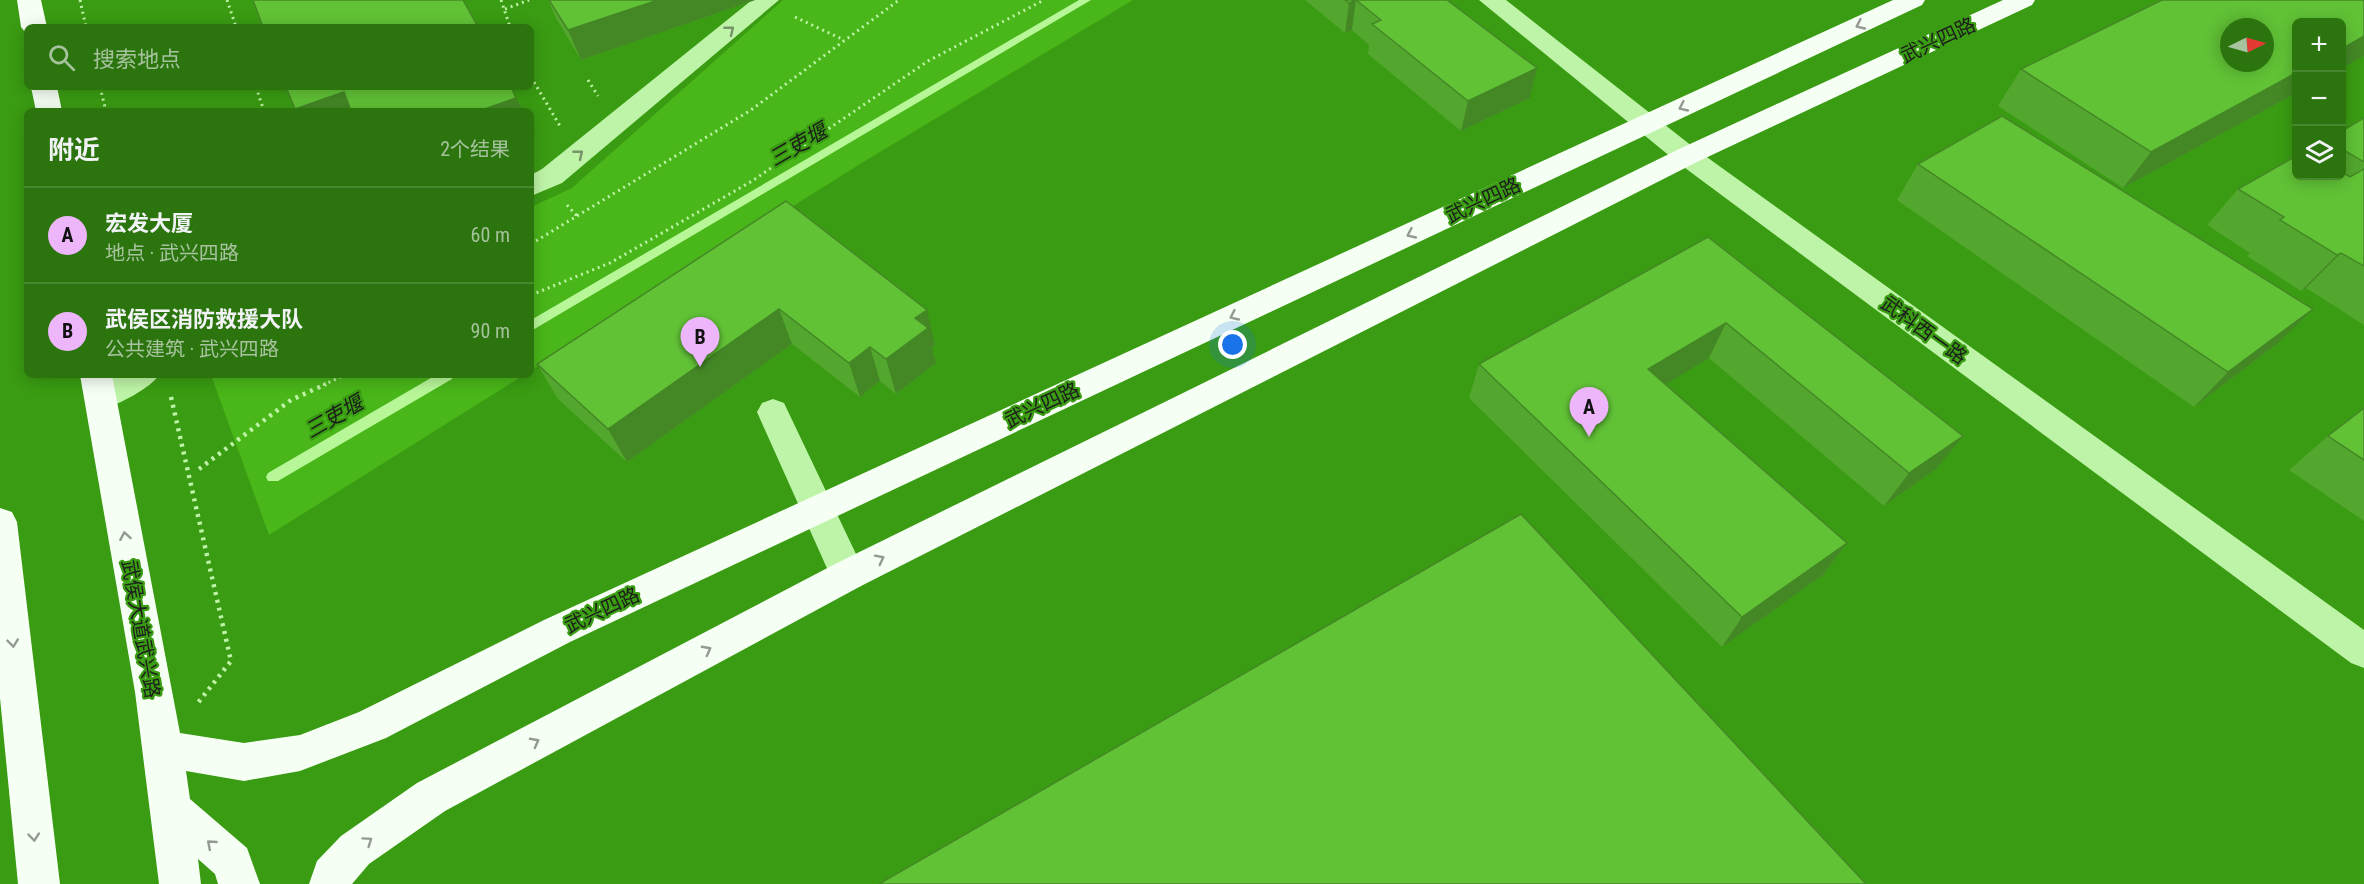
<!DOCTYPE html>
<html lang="zh">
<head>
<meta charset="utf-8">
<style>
  body { margin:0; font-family:"Roboto Condensed","Noto Sans SC",sans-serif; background:#387d1c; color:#f1f3f6 }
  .controls { position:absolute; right:18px; top:18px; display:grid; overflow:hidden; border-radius:9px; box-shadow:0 3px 15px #0003 }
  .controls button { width:54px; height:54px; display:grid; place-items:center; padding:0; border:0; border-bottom:2px solid #48872e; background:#2c750e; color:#f1f3f6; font:30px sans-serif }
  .compass { position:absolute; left:2220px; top:18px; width:54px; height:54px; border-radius:50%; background:#2c750e; box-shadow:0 3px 15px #0003; rotate:85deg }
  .you { position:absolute; left:1233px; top:345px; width:21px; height:21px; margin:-15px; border:4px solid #fff; border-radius:50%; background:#1a73e8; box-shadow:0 0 0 9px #1a73e833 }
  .badge { display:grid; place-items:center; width:39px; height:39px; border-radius:50%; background:#edb5fa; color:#111; font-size:20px; font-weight:700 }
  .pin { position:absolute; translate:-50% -50px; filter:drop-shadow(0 2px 3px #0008) }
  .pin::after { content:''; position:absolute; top:32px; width:21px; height:18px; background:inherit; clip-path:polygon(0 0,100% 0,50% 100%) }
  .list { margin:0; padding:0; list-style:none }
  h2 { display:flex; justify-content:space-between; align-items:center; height:78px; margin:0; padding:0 24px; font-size:26px }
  h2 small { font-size:20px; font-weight:400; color:#a6c39e }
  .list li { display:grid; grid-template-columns:39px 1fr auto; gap:18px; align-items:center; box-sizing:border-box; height:96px; padding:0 24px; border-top:2px solid #48872e }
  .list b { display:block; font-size:22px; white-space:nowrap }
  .list p { margin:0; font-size:20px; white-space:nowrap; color:#a6c39e }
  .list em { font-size:20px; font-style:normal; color:#a6c39e }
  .icon { flex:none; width:33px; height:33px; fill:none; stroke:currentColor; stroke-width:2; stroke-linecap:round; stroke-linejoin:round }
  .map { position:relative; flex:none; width:2364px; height:884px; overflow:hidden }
  .search { position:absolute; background:#2c750e; box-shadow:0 3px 15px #0003; left:24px; top:24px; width:510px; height:66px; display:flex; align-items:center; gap:15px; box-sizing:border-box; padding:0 21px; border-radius:9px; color:#a6c39e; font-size:22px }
  .panel { position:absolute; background:#2c750e; box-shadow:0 3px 15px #0003; left:24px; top:108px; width:510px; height:270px; border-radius:9px }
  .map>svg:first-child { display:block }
  .green { fill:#49b619 }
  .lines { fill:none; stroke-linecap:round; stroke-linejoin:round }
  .stream { fill:#b7f798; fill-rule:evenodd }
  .path-far1 { stroke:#bef4a7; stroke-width:3; stroke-dasharray:2 4; stroke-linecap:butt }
  .path { stroke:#bef4a7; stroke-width:4.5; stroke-dasharray:3 5; stroke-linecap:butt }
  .minor { fill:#bef4a7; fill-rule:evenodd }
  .major { fill:#f6fff4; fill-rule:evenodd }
  .wall { fill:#53a72e; fill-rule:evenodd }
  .shaded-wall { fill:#448826 }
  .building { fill:#61c236; stroke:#448826; stroke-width:1.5; fill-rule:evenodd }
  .oneway { stroke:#949993 }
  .oneway2 { stroke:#769369 }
  .labels { text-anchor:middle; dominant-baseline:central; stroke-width:4.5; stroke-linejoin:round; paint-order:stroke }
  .street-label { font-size:20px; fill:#1d1d1d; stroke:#3a9c12 }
  .water-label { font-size:21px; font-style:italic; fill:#1a1d19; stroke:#3a9c12 }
</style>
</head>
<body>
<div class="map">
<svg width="2364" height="884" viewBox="0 0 2364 884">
  <rect width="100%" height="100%" fill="#3a9c12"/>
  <path class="green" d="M783 0H1133L865 161 531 370V207L572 188Z
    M211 375H524L269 535Z"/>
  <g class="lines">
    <path class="stream" d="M1079 0H1091L531 331V320Z
      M436 375H453L452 379 278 481H268L266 477 268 473Z"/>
    <path class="path-far1" d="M80 0 86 27
      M227 0 236 27
      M501 0 510 27
      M505 9 529 0
      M795 17 844 40
      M531 77 560 126
      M588 80 598 96
      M100 87 106 111
      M256 87 264 111
      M567 205 577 216
      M531 244 751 110 899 0
      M531 295 610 263 752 181 928 61 1044 0
      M323 385 345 375"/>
    <path class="path" d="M171 397 231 661 197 704
      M199 469 291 400 326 384"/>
    <path class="minor" d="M752 0H779L562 183 531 196V175L542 169Z
      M1479 0H1506L1697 150 2364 630V668L2351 663 1677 162Z
      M115 375H159C152 387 117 406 102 409 98 410 93 407 89 406L84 397 89 388Z
      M773 399 784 403 866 575 861 586 848 590 835 586 830 575 757 412 762 403Z"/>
    <path class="major" d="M17 0H41L47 27H27L25 32 21 27Z
      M1893 0H1925L1922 5 570 642 386 738 300 771 244 781 186 771 190 799 247 848 260 884H218L215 874 198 859 201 884H159L135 692 80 375H112L180 733 244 743 300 735 359 712 544 620Z
      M2003 0H2035L2032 5 1697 162 861 586 445 811 369 864 352 884H309L317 861 341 836 417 783 835 564 1677 150Z
      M31 87H57L62 111H36Z
      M0 508 12 512 17 522 60 884H18L0 698Z"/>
  </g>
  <path class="wall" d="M548 0H755L581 60 556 18Z
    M1305 0H1447L1530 98 1461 131 1368 54 1369 45 1352 30 1345 33Z
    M2162 0H2362L2364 1V56L2342 68V22H2296V93L2123 188 1998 106 2021 69ZM2229 27H2265V63H2229Z
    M2364 118V325L2306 288 2301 291 2247 256 2250 253 2207 225 2238 189 2342 176V131Z
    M1918 164 2277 344 2194 407 1897 200Z
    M786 201 935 345 932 347 936 363 896 394 880 381 860 397 792 344 627 462 558 399 537 364Z
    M1708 237 1936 469 1884 506 1709 358 1665 384 1847 543 1823 575 1722 647 1469 398 1479 364Z
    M2364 408V521L2289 470 2328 436Z"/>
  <path class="shaded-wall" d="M658 0H755L581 60 568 30Z
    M1356 0 1352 30 1345 33 1349 3Z
    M2364 36V56L2342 68V49Z
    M1537 68 1530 98 1461 131 1468 101Z
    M2296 73V93L2123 188 2151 152Z
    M344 92 355 111H296L295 109Z
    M516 98 523 111H479Z
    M531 127 535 134 531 136Z
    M2341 253 2306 288 2301 291 2337 255Z
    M779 309 792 344 627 462 608 429Z
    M2313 309 2277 344 2194 407 2228 372Z
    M927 310 935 345 932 347 936 363 896 394 886 359 915 318Z
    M1726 323 1709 358 1633 404 1648 369Z
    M870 347 880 381 860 397 849 363Z
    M1963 436 1936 469 1884 506 1909 473Z
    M1847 543 1823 575 1722 647 1742 617Z"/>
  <path class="building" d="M253 0H463L478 27H263Z
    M549 0H658L568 30Z
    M1345 0H1447L1537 68 1468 101 1372 24 1381 20 1356 0 1349 3Z
    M2162 0H2362L2364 1V36L2342 49V22H2296V73L2151 152 2021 69ZM2229 27H2265V63H2229Z
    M286 87H511L516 98 479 111H351L344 92 295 109Z
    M2002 116 2313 309 2228 372 1918 164Z
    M2364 118V162L2342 149V131Z
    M2296 156V176H2342V172L2350 177 2364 169V266L2341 253 2337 255 2280 220 2284 217 2238 189Z
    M786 201 927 310 915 318 928 328 886 359 870 347 849 363 779 309 608 429 537 364Z
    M1708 237 1963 436 1909 473 1726 323 1648 369 1847 543 1742 617 1479 364Z
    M2364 408V460L2328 436Z
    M1521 514 1866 884H879Z"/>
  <defs><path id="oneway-chevron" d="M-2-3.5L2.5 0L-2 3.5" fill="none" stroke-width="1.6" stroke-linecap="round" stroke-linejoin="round" transform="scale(1.5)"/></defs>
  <g class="oneway">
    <use href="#oneway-chevron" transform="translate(1860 25) rotate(155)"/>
    <use href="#oneway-chevron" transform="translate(1683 107) rotate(155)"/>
    <use href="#oneway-chevron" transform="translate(1411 234) rotate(155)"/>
    <use href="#oneway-chevron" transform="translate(1234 316) rotate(155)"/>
    <use href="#oneway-chevron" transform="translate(125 536) rotate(-100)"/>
    <use href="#oneway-chevron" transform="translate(880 559) rotate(-27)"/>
    <use href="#oneway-chevron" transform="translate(13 643) rotate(84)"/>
    <use href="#oneway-chevron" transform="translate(707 650) rotate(-28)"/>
    <use href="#oneway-chevron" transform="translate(535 742) rotate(-28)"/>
    <use href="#oneway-chevron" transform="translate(34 837) rotate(84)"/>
    <use href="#oneway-chevron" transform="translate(368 841) rotate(-35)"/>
    <use href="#oneway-chevron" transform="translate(211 844) rotate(-139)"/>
  </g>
  <g class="oneway2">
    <use href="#oneway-chevron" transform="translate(730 30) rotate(-39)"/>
    <use href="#oneway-chevron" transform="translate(579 154) rotate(-39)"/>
  </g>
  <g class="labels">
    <g class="street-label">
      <text transform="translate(1938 40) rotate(-25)">武兴四路</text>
      <text transform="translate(1483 200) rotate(-25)">武兴四路</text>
      <text transform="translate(1924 330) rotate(36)">武科西一路</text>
      <text transform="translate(1042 405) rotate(-25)">武兴四路</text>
      <text transform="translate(602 610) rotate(-25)">武兴四路</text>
      <text transform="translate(141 629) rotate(80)">武侯大道武兴路</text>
    </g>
    <g class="water-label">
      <text transform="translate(798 145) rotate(-30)">三吏堰</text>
      <text transform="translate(334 417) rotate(-30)">三吏堰</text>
    </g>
  </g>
</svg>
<div class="controls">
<button>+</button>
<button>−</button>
<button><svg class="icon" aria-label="layers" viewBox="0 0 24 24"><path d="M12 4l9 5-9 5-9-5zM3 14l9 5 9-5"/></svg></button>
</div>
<svg class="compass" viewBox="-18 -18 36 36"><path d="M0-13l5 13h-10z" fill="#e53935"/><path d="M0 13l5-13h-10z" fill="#a6c39e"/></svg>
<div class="you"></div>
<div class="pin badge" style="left:1589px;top:437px">A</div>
<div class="pin badge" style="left:700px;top:367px">B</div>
<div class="search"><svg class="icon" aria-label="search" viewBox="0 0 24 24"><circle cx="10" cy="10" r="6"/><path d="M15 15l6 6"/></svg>搜索地点</div>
<section class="panel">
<h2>附近<small>2个结果</small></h2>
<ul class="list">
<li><span class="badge">A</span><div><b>宏发大厦</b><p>地点 · 武兴四路</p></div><em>60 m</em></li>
<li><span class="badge">B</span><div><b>武侯区消防救援大队</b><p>公共建筑 · 武兴四路</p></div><em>90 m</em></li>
</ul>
</section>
</div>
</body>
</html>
